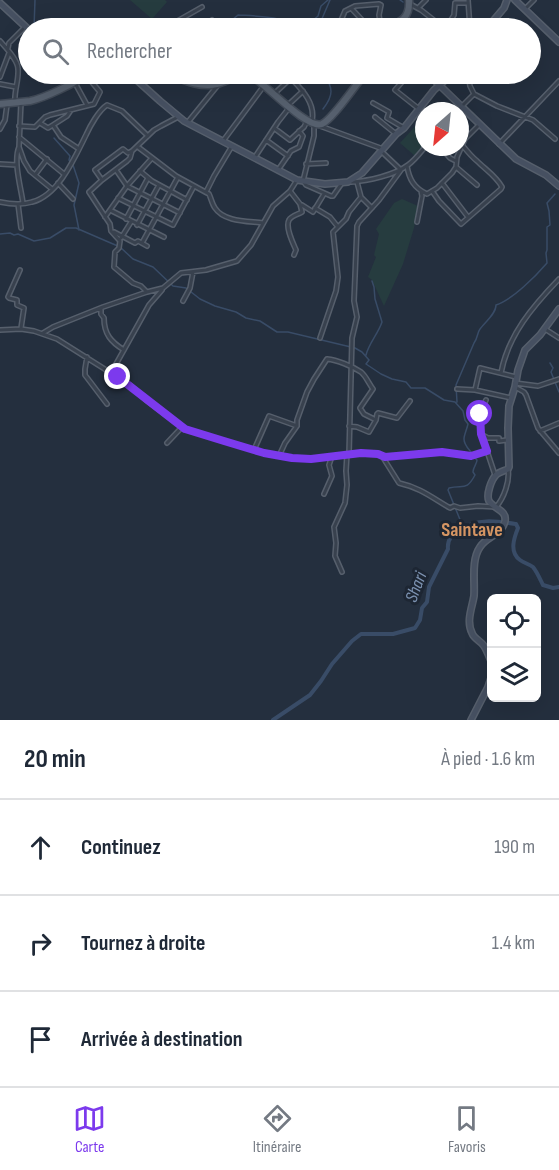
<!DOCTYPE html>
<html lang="fr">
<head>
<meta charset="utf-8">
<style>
  body { margin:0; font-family:"Sofia Sans Condensed",sans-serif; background:#f2f2f3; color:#1f2937 }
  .controls { position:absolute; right:18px; bottom:18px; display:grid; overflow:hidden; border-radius:9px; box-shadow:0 6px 24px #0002 }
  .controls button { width:54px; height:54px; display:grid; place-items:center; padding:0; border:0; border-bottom:2px solid #e0e1e3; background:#fff; color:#1f2937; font:30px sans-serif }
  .compass { position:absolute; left:415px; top:102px; width:54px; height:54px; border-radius:50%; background:#fff; box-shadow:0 6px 24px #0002; rotate:207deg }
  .stop { position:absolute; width:18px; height:18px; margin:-14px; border:4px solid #7c3aed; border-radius:50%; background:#fff }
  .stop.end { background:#7c3aed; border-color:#fff; box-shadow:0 2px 6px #0008 }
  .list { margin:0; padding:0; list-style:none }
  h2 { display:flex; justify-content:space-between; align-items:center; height:78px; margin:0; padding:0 24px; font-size:26px }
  h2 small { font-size:20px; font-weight:400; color:#747a83 }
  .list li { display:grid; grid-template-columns:39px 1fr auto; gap:18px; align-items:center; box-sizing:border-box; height:96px; padding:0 24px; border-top:2px solid #e0e1e3 }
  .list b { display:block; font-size:22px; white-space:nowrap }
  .list em { font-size:20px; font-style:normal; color:#747a83 }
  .icon { flex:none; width:33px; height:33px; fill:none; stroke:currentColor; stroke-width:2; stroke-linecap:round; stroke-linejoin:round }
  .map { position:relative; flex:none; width:559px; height:720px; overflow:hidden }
  .search { position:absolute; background:#fff; box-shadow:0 6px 24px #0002; left:18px; right:18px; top:18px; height:66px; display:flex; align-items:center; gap:15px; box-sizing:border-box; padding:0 21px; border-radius:33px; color:#747a83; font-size:22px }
  .sheet { height:366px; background:#fff }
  nav { display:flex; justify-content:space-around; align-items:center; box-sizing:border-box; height:84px; border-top:2px solid #e0e1e3; background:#fff; font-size:16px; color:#747a83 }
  nav a { display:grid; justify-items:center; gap:3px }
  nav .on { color:#7c3aed }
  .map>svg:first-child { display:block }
  .green { fill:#263c3f }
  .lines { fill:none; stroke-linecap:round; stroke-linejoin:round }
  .stream { stroke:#394c67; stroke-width:1.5 }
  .river { stroke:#394c67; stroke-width:4 }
  .street-casing { stroke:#565f6c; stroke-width:6 }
  .secondary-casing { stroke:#565f6c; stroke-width:8 }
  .primary-casing { stroke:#414a57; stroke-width:9 }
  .street { stroke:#38414e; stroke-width:3 }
  .secondary { stroke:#465061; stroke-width:5 }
  .primary { stroke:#56606e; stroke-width:6 }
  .route { stroke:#7c3aed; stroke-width:8 }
  .labels { text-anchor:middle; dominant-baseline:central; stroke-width:6; stroke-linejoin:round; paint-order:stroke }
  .water-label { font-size:18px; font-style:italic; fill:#7c92b1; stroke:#1d2633 }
  .quarter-label { font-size:20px; font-weight:bold; fill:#d59563; stroke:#1d2633 }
</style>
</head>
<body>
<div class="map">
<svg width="559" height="720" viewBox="0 0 559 720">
  <rect width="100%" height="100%" fill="#242f3e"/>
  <path class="green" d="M130 0H165L167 2 152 19Z
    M420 121 424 124V146L415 156 400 143Z
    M402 199 418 206 414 228 403 264 384 306 372 280 368 277 376 257 374 255 379 234 376 229 394 203Z"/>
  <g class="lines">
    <path class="stream" d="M400 0 403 2
      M230 27 232 20 238 15C253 16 287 16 295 28
      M34 28 35 0
      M306 28V26L318 16 321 6 328 0
      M318 28 330 0
      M323 109C334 95 333 88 324 74
      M54 138 70 156 69 160 70 162
      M73 165 79 183 74 205 79 230
      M0 234 10 233 14 235 18 234 34 241 50 238 66 228H76L120 247 133 259 153 267 173 286 186 288 200 299 215 306 236 312 246 318 260 321 277 332H288L355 348 362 352 369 360 366 364 381 374 392 379 406 382 411 388H425L444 400 455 402 463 411 465 420 468 424C467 429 464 435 464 439 464 447 472 451 474 457L477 460C477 464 473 467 473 472L475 475C466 492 463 484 449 488L448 490 463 527
      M366 355C369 343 378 334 382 322L375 299 374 287 372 281
      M550 363 553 368 551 372 559 392
      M457 402 456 385 474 343C478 338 477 333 480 329 485 322 496 314 496 305 512 300 536 276 547 263L546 253 547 250V227L550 225 549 211 547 203 555 194"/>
    <path class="river" d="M273 720 310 695 321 681 332 664 352 641 361 634H393L415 628 420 620 422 608 427 602 429 587 448 549C447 539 452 535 460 530 477 518 496 521 516 524L518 528C514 538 509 552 520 560 524 563 529 564 533 567 537 572 540 579 543 585L553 588 559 587"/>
    <g class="street-casing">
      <path id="street" d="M468 0 470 28
        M410 4 421 10 444 28
        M351 8 363 21 367 28
        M418 8 426 0
        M525 9 534 0
        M174 23 180 28
        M339 25 345 11 355 6 379 4 381 5 379 15 381 28
        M165 28 202 7
        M199 28 212 20
        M250 28 253 21
        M284 28 286 26
        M331 28 333 23 348 28
        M446 28 454 15 455 3H468
        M0 41C6 48 18 60 18 69 19 80 14 91 15 102
        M8 48 9 43 25 27
        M287 74C299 87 316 101 312 121
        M409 74 395 90 419 109
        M468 74 470 86 474 94 497 106 533 120 555 139
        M0 77 9 53
        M75 83 87 105
        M0 84 16 87
        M275 93 291 78
        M21 102 19 147C13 161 21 188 23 203
        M373 103 389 112 387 118 404 128
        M288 105 303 91
        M463 105 474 94
        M458 111 460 108
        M375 117 396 134
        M188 122 218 85
        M40 123 48 128 53 125 61 137 79 149
        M53 125 67 116 71 110
        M19 126 35 127 45 117 50 115 94 104 100 92 86 75
        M314 126V136L303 181 306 185 331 196H333L342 183
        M320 126 383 149
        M274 128 290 140 304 127 307 121
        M0 129 5 120 7 105
        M19 137 64 174
        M266 140 288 156
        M223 141 263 87
        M499 144 559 81
        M19 147 24 161 30 171 52 189
        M138 147 176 176 209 194C211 198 212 204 215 208 224 222 248 221 263 223
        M440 147 450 158 456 161
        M255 157 278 122 289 108
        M0 164 17 165
        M306 164 326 163
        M407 166C409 179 414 188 427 194L437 188 452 173 456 167 457 157 465 139 480 124
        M456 167 477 185
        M116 170 127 186 180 213
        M278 170 291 151 299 147 303 136 299 131
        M140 171 152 181 187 200
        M35 175 47 159
        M102 180 95 170 123 149 128 153 132 151
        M351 182C368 181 395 175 408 165 415 160 420 153 425 147
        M357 182 361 197 372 208
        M58 183 73 199
        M442 183 468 217
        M290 191 300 204 302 212C299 214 291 216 289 220 285 227 293 243 296 250L294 255
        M432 191 439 201 461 224 501 189 502 187C496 176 486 170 477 161 472 157 467 151 463 146
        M206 192 214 176 232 146
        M118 198 173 225 194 186
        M0 202C10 204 22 205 32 202 59 195 75 157 86 135 90 126 99 110 107 105L122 111 148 136
        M18 204 21 228
        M302 205 313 212 324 194
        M315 208 330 217 338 227 346 219 349 212 361 197
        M110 210 164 237
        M105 217 127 186 152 158
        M126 219 148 178
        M417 222 422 196 421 191
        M137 225 159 185
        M114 232 135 243 138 241 147 246
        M121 238 131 222
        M142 243 178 177
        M20 270 8 297 9 298 17 300V305L24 308 21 328
        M147 292 141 286 133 283 114 267 115 252 119 248 120 241 111 231 110 224 89 192 102 180 127 161 130 158 132 151 154 130 161 126 178 117
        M183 301 190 288 193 272
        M101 308V314L104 318C104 334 111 342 124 350
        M545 329 559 338
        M0 330 21 329 34 331 57 339 130 385 146 400 185 429 264 453 292 458 311 459 361 453 378 454 385 457 442 452 471 456 487 451
        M43 333 53 327 103 307 147 292 163 288 181 273 206 270 237 261 251 245 273 206 290 191 297 180
        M320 338 336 291 338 277 333 232 338 227
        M87 357 85 369V375L107 404
        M111 373 149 305 162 290
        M501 373C508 335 533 306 559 279
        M515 383 538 386 559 379
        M515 387 524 392 526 395 538 428 559 453
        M457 389 475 390 511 398
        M475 390 480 368 516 377
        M486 400 480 413V430L495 475
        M349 426 357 427 369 432 376 420 377 414 378 413 397 418 410 401
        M540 431 559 423
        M481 434 488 438H499V441L507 440
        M167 443 182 427
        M254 450 269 416 297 426
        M349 454 352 338 357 317 354 301 357 226 359 222 379 200 401 170 381 151
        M279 456 285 443 297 426V420L307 392 314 379 327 359C337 360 352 366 361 372 366 376 369 384 373 389L360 408 364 414 376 420
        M382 456 399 483C421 488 431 497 450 508L454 506 460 508 478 506 496 507C504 498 510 481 508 469
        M324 494 332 476 329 465 332 456
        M342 572 335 556 336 543 334 527 345 503 347 485 346 471 347 454"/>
    </g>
    <g class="secondary-casing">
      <path id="secondary" d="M515 0 559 42
        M0 3 28 29
        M487 28 504 8 507 0
        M130 74 160 101 184 121 297 180 325 184 348 182 362 173 396 134 404 128 434 90 452 74
        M428 74 460 105
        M463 108 516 159 546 175 559 186
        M492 663C489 657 487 650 484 646 481 641 474 639 472 633 466 621 472 608 474 596 475 581 471 560 480 547 487 536 502 535 505 521 507 510 494 509 489 501 486 495 491 480 496 475 499 472 504 471 508 469L509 467 508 428 509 406 515 387 518 370 525 350 540 335 559 309
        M471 720 488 687 492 675"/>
    </g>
    <g class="primary-casing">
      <path id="primary" d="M387 28C401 22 410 18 409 0
        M168 74C183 80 200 88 217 84 228 81 238 74 250 75 265 83 307 130 322 124 333 119 356 84 365 74
        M0 104C10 103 20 102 30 101 44 98 76 83 87 74"/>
    </g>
    <use href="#street" class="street"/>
    <use href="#secondary" class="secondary"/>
    <use href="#primary" class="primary"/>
  </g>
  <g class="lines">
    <path class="route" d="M118 377 185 429 224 441 264 453 292 458 311 459 361 453 378 454 385 457 442 452 471 456 487 451 481 434 480 414"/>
  </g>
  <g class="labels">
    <g class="water-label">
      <text transform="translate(416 587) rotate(-69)">Shari</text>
    </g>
    <g class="quarter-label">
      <text x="472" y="530">Saintave</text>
    </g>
  </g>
</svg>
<div class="controls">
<button><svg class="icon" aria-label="locate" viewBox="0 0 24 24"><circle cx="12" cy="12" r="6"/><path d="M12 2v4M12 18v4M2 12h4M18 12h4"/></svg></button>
<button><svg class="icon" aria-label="layers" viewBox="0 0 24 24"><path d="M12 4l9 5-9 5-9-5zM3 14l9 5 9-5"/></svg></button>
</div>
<svg class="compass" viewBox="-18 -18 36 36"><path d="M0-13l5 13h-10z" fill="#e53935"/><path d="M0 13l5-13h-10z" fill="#747a83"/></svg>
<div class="stop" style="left:480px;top:414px"></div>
<div class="stop end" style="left:118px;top:377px"></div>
<div class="search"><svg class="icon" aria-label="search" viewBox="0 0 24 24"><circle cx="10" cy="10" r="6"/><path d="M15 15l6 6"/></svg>Rechercher</div>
</div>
<section class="sheet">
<h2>20 min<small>À pied · 1.6 km</small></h2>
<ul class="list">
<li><svg class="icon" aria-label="ahead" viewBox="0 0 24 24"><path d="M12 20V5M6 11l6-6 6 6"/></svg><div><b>Continuez</b></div><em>190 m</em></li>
<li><svg class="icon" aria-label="right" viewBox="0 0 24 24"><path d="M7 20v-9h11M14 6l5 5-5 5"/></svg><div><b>Tournez à droite</b></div><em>1.4 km</em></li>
<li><svg class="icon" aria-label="arrive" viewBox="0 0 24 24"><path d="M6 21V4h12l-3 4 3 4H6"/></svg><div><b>Arrivée à destination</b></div></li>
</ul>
</section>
<nav>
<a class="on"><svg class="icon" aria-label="map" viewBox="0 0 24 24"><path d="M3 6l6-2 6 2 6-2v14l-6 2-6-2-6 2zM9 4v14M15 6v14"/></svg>Carte</a>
<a><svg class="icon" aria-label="directions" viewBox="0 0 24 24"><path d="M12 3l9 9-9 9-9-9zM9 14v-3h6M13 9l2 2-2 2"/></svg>Itinéraire</a>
<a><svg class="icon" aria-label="saved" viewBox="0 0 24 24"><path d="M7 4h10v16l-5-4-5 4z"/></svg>Favoris</a>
</nav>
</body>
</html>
